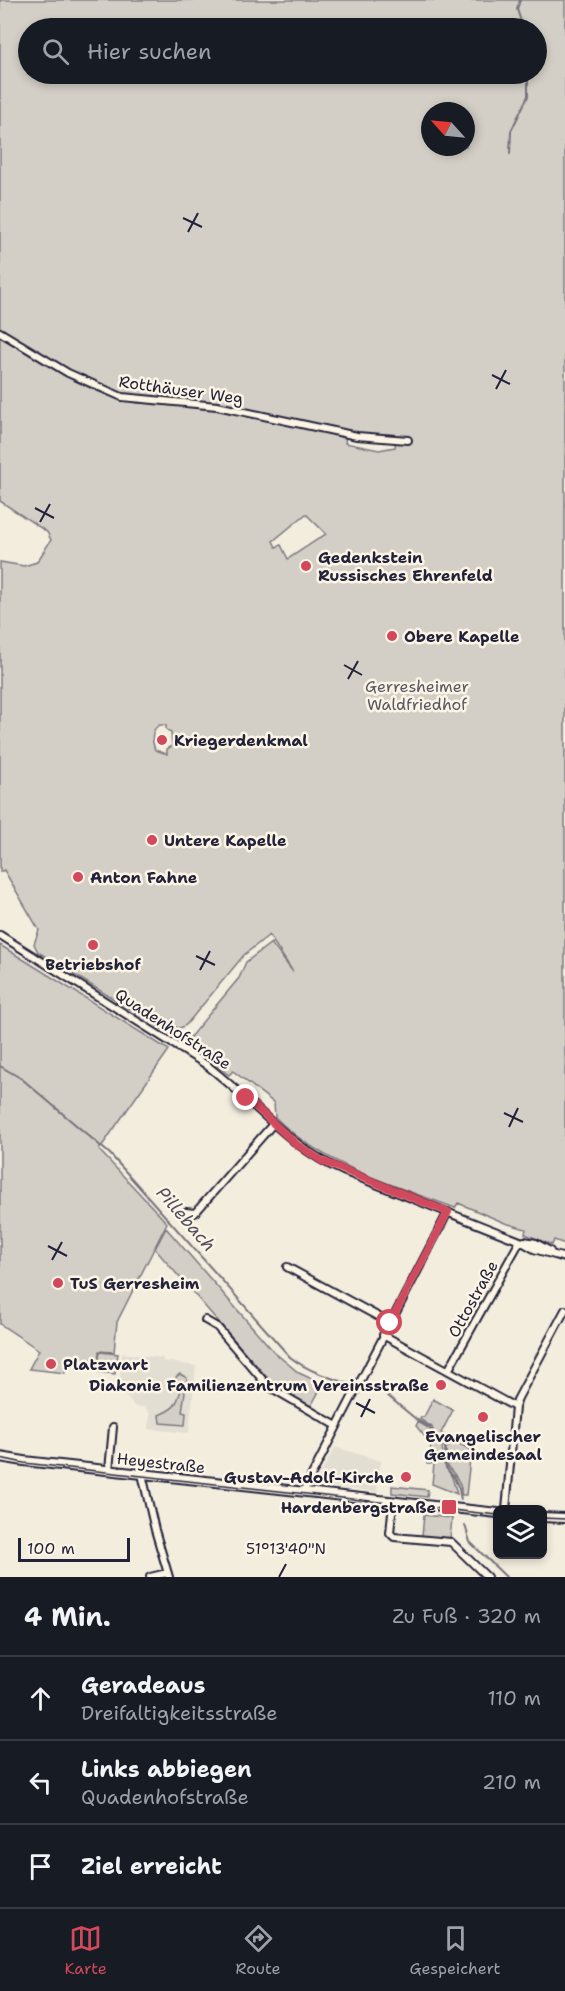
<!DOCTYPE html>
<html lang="de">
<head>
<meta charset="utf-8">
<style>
  body { margin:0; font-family:"Shantell Sans",sans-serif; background:#20242c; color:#f1f3f6 }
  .controls { position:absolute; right:18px; bottom:18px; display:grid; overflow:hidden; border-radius:9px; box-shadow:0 3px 9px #0003 }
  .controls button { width:54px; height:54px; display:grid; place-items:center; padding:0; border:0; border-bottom:2px solid #363941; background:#171b24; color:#f1f3f6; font:30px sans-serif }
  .compass { position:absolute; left:421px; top:102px; width:54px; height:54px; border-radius:50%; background:#171b24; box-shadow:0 3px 9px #0003; rotate:297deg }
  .scale { position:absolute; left:18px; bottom:15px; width:112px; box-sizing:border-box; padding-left:6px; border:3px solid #22223b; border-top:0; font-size:16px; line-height:21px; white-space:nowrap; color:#22223b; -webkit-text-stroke:4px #fcf5e5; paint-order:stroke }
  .stop { position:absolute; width:18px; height:18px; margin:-14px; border:4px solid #d1495b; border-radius:50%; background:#fff }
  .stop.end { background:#d1495b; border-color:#fff; box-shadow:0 2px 6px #0008 }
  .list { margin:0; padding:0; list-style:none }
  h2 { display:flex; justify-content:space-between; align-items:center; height:78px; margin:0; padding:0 24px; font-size:26px }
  h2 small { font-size:20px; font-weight:400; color:#9ea1a6 }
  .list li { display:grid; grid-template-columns:39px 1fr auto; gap:18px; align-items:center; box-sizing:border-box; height:84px; padding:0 24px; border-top:2px solid #363941 }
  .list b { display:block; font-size:22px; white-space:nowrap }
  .list p { margin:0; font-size:20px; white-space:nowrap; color:#9ea1a6 }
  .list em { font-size:20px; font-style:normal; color:#9ea1a6 }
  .icon { flex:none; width:33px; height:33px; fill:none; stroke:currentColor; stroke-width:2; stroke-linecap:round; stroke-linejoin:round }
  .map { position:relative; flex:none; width:565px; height:1577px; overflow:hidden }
  .search { position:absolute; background:#171b24; box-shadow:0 3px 9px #0003; left:18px; right:18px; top:18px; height:66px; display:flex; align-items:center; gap:15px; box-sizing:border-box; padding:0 21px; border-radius:33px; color:#9ea1a6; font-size:22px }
  .sheet { height:330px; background:#171b24 }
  nav { display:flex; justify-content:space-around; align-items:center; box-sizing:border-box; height:84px; border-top:2px solid #363941; background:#171b24; font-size:16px; color:#9ea1a6 }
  nav a { display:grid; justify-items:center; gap:3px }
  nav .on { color:#d1495b }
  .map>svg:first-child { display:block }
  .built { fill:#e3ded2 }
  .green { fill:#d4cfc6; stroke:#7b7880; stroke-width:1.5; fill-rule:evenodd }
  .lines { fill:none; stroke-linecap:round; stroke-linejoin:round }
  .stream { stroke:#75727b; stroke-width:2 }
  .minor-casing { stroke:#22223b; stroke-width:10 }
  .tertiary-casing { stroke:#22223b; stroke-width:12 }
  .minor { stroke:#fcf5e5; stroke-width:6 }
  .tertiary { stroke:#fcf5e5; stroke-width:8 }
  .tram { stroke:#22223b; stroke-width:1.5 }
  .route { stroke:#d1495b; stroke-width:8 }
  .ticks { fill:none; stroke:#22223b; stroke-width:2 }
  .poi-dot { fill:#d1495b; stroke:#fcf5e5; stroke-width:2 }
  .labels { text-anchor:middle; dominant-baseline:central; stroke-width:5; stroke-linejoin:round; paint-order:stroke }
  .street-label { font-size:16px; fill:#22223b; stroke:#fcf5e5 }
  .poi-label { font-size:16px; font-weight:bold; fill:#22223b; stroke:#fcf5e5; text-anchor:start }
  .park-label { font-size:16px; fill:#575665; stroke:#fcf5e5 }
  .water-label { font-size:18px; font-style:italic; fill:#525160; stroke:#fcf5e5 }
  .ticks-label { font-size:15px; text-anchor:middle; fill:#22223b; stroke:#fcf5e5; stroke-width:5; stroke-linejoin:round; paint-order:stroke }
</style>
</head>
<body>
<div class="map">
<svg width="565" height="1577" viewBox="0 0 565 1577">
  <rect width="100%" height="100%" fill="#f3edde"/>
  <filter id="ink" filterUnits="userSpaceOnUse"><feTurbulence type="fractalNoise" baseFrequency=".0167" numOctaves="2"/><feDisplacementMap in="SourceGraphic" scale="12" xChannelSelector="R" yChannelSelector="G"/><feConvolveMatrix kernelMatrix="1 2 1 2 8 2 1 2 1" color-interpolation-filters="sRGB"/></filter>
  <g filter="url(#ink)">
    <path class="built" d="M122 1353 163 1358V1361L196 1366 189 1433 148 1429 150 1414 145 1407H135L119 1388Z
      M335 1447 381 1461 377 1492 315 1484Z"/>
    <path class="green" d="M0 0H565V1244L554 1240 552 1245 525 1234 526 1229 505 1223 458 1203 455 1208C393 1185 322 1165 275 1117L274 1103 233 1071 229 1075 185 1043 239 978 246 962 271 943 293 972 269 935 244 955 186 1025 180 1028 174 1027 169 1033 73 974 74 970 78 967 74 964 64 968 38 952 34 944 39 930 4 870 0 872V562L24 566 37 562 51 540 47 532 0 501V337C38 359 96 399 140 403L136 398 90 383 0 330ZM28 28H536V74H28ZM430 111H466V147H430ZM346 436 396 440 395 447 379 450 345 443ZM306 514 326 534 288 559 281 545 276 547 273 541ZM159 725H166V729L171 733 172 746 167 749V754L155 750C152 741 150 731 159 725Z
      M0 945 169 1050 99 1150 167 1223 117 1322 114 1352 99 1351 98 1365 100 1352 118 1354 115 1374 98 1372V1366L66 1363 65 1373 29 1369 39 1350 0 1324Z
      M166 1228 275 1353 299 1373 323 1384 311 1406 279 1389 271 1382 155 1249Z
      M180 1374 187 1378 182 1412 186 1413 185 1425 160 1423 159 1415C180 1406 175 1403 183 1386L176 1387V1377Z
      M433 1399 453 1410 441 1433 452 1440 447 1445 448 1447 454 1441 471 1450 466 1495H461C463 1484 454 1473 447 1466L446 1447 435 1436 432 1427 420 1419 421 1417H424Z
      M418 1422 430 1429 431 1435 442 1446 444 1464 452 1477 457 1494 432 1484 434 1464 439 1456 431 1464H427V1461H429L431 1444 416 1426Z
      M392 1486 428 1490 427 1497 392 1493Z
      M424 1515 452 1518 450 1539 422 1536Z"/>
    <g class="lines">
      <path class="stream" d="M520 0 517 9 523 28
        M510 154 511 131 528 96V74
        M0 1066 22 1079 110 1154 290 1357C308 1371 329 1378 351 1384
        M388 1396 417 1420 430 1427 433 1435 445 1447 446 1468 454 1477 459 1489 461 1500
        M465 1525 470 1542 506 1577"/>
      <g class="minor-casing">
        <path id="minor" d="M0 332 68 373 122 397 217 406 357 436 408 440
          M0 935 205 1064C252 1099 288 1147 343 1171L520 1241 534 1249 565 1258
          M186 1212 195 1213 273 1124
          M524 1241 536 1243 550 1251
          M287 1267 390 1323
          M205 1320 217 1327 268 1386 337 1426
          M383 1335 515 1407
          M449 1369 520 1241
          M109 1470 113 1427
          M142 1474 155 1530 169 1577
          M303 1492 448 1212
          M393 1502 390 1533 394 1537 451 1542 487 1577
          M506 1510 515 1407 518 1398 565 1310
          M150 1577 167 1573"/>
      </g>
      <g class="tertiary-casing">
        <path id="tertiary" d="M0 1457 24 1461 498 1513
          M542 1517 565 1518"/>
      </g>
      <use href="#minor" class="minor"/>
      <use href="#tertiary" class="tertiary"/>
      <path class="tram" d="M0 1458 24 1463 498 1515
        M542 1518 565 1519"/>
    </g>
  </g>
  <g class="lines" filter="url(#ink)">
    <path class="route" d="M246 1098 296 1144 322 1161 448 1212 390 1323"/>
  </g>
  <path class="ticks" d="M183 218 202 227M188 232 198 213M492 375 510 384M496 389 506 370M35 508 54 518M40 522 50 504M344 665 362 675M348 679 358 661M196 956 215 965M200 970 210 951M504 1113 523 1122M509 1127 518 1108M48 1246 67 1256M52 1260 62 1242M356 1403 375 1413M361 1417 370 1399M279 1577 286 1564"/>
  <g class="poi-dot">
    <circle cx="306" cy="566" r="6"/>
    <circle cx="392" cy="636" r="6"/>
    <circle cx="162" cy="740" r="6"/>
    <circle cx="152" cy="840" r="6"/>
    <circle cx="78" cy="877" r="6"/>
    <circle cx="93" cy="945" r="6"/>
    <circle cx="58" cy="1283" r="6"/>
    <circle cx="51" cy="1364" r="6"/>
    <circle cx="441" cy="1385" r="6"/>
    <circle cx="483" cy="1417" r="6"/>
    <circle cx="406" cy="1477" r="6"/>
    <rect x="441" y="1499" width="16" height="16" rx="3"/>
  </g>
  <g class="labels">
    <g class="street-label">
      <text transform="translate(181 390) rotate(8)">Rotthäuser Weg</text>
      <text transform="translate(173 1029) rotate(33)">Quadenhofstraße</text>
      <text transform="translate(473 1299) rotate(-61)">Ottostraße</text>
      <text transform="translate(161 1463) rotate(6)">Heyestraße</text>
    </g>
    <g class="poi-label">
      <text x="318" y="557">Gedenkstein<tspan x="318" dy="18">Russisches Ehrenfeld</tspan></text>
      <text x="404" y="636">Obere Kapelle</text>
      <text x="174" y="740">Kriegerdenkmal</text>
      <text x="164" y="840">Untere Kapelle</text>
      <text x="90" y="877">Anton Fahne</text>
      <text x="93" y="964" text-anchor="middle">Betriebshof</text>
      <text x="70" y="1283">TuS Gerresheim</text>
      <text x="63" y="1364">Platzwart</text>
      <text x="429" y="1385" text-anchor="end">Diakonie Familienzentrum Vereinsstraße</text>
      <text x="483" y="1436" text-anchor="middle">Evangelischer<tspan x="483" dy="18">Gemeindesaal</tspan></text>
      <text x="394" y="1477" text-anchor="end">Gustav-Adolf-Kirche</text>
      <text x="436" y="1507" text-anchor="end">Hardenbergstraße</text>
    </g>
    <g class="park-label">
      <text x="417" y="686">Gerresheimer<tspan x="417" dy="18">Waldfriedhof</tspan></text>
    </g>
    <g class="water-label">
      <text transform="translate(186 1219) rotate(49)">Pillebach</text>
    </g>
  </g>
  <g class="ticks-label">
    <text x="286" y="1554">51°13'40"N</text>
  </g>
</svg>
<div class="controls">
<button><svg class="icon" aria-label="layers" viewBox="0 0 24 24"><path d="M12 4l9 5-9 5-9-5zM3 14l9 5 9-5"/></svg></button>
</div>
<svg class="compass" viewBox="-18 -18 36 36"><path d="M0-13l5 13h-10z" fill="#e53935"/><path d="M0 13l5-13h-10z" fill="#9ea1a6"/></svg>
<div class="scale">100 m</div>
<div class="stop" style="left:390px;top:1323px"></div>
<div class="stop end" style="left:246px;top:1098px"></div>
<div class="search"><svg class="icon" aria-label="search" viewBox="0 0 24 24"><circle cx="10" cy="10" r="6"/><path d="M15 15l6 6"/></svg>Hier suchen</div>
</div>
<section class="sheet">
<h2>4 Min.<small>Zu Fuß · 320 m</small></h2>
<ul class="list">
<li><svg class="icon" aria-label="ahead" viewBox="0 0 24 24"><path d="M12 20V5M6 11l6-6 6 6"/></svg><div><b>Geradeaus</b><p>Dreifaltigkeitsstraße</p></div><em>110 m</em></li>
<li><svg class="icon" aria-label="left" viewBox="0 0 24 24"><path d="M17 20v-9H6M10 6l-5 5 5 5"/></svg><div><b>Links abbiegen</b><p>Quadenhofstraße</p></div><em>210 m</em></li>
<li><svg class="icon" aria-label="arrive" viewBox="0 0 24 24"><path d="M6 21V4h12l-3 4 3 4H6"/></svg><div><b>Ziel erreicht</b></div></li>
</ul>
</section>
<nav>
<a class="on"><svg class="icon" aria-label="map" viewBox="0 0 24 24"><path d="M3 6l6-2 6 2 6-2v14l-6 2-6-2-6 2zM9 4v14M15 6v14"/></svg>Karte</a>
<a><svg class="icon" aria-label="directions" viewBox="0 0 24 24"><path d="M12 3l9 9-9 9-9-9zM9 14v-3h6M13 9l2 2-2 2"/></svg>Route</a>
<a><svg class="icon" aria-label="saved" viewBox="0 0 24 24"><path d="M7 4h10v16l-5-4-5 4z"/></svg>Gespeichert</a>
</nav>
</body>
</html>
